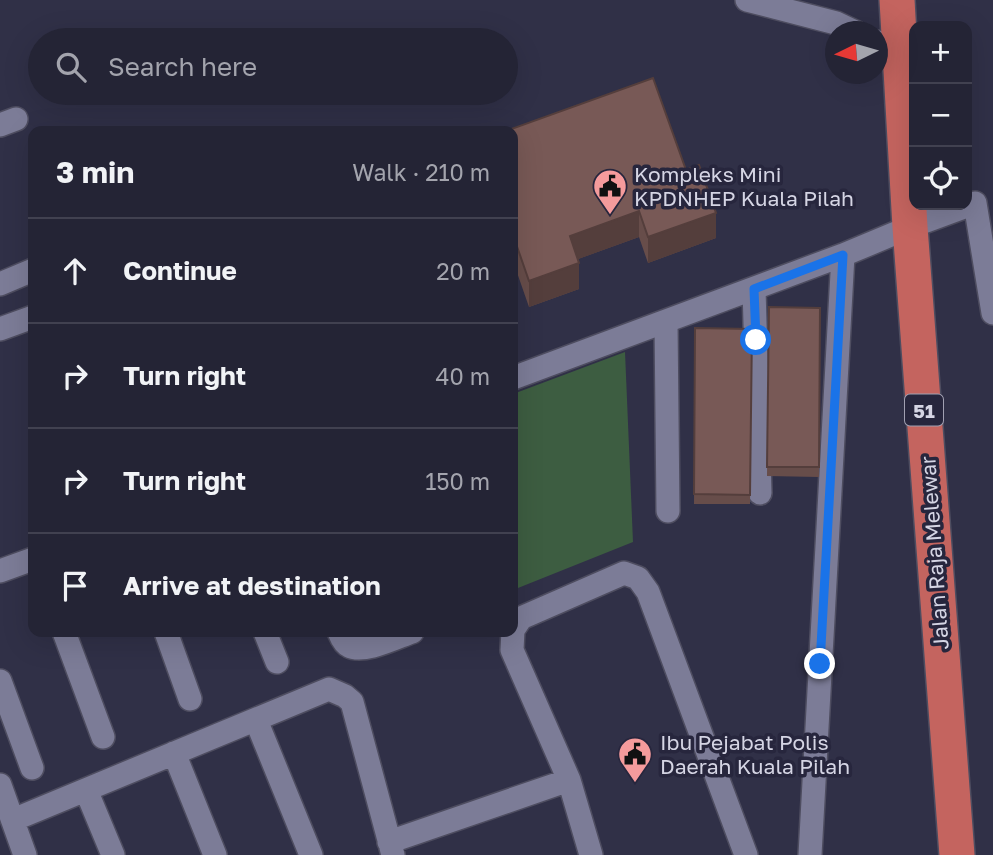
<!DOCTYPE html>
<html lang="en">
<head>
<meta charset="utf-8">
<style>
  body { margin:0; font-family:"Golos Text",sans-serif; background:#2c2c3d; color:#f1f3f6 }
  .controls { position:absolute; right:21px; top:21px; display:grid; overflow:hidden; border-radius:14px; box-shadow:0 7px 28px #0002 }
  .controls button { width:63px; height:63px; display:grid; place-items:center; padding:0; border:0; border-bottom:2px solid #414150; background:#242435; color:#f1f3f6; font:35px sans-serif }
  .compass { position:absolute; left:825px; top:21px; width:63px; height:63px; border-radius:50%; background:#242435; box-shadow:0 7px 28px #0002; rotate:265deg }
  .stop { position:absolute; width:21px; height:21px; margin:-16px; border:5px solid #1a73e8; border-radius:50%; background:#fff }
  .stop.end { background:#1a73e8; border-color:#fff; box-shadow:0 2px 7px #0008 }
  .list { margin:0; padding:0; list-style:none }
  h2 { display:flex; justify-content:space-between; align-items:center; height:91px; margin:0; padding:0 28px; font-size:30px }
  h2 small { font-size:23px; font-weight:400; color:#a3a4ad }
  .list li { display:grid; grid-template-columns:46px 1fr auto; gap:21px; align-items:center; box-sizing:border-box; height:105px; padding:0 28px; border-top:2px solid #414150 }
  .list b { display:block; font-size:26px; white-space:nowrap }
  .list em { font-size:23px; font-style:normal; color:#a3a4ad }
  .icon { flex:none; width:38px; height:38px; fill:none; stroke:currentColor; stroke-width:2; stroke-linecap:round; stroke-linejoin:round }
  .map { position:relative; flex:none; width:993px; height:855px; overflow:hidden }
  .search { position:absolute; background:#242435; box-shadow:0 7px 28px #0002; left:28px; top:28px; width:490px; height:77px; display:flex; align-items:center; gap:18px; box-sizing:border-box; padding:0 24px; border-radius:38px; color:#a3a4ad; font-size:26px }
  .panel { position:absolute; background:#242435; box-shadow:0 7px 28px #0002; left:28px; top:126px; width:490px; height:511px; border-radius:14px }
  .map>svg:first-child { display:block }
  .green { fill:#3d5d41 }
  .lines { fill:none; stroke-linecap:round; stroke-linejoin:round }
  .minor-casing { stroke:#4e4d60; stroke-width:26 }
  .highway-casing { stroke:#4e4d60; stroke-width:38 }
  .minor { stroke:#7c7c97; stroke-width:23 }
  .highway { stroke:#c4645f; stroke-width:35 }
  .wall { fill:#674d4a }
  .shaded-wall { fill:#543e3c }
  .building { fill:#785956; stroke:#543e3c; stroke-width:2 }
  .route { stroke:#1a73e8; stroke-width:9 }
  .labels { text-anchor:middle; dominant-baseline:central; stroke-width:7; stroke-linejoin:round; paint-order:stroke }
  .shield { fill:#27263d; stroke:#a1a0b2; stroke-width:2 }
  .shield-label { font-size:19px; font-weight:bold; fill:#d5d5e4 }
  .poi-label { font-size:21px; fill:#d5d5e4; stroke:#27263d; text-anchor:start }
  .street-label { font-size:21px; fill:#d5d5e4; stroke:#27263d }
</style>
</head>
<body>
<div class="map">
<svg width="993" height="855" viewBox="0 0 993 855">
  <rect width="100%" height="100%" fill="#303047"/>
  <path class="green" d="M625 352 633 542 513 590V394Z"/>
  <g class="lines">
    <g class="minor-casing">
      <path id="minor" d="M747 0 836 23 855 32
        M878 42 901 53
        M0 125 16 119
        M0 284 33 270
        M754 289 760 493
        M666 322 668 511
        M0 329 33 317
        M513 378 843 255 910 227 975 203 993 313
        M0 571 33 559
        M64 632 103 737
        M166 632 190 699
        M265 632 277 662
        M339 632C341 637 344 644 349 646 364 654 397 637 412 632
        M0 681 32 768
        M256 720 311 855
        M174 753 215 855
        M0 785 25 855
        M86 790 113 855
        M13 820 329 689 345 696 352 702 393 855
        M389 842 569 780
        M591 855 569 780 512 650 513 630 521 618 624 573 638 578 648 592 746 855
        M810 855 843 255"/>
    </g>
    <g class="highway-casing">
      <path id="highway" d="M897 0 910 227 957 855"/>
    </g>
    <use href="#minor" class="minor"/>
    <use href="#highway" class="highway"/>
  </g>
  <path class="wall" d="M513 131 686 170 716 238 648 263 639 237 578 259 579 289 529 307 513 261Z
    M769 307 820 308 819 477 767 476Z
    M695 328 752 329 750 504H694Z"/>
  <path class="shaded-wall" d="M639 211V237L570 262V236Z
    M716 213V238L648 263V237Z
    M579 263V289L529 307V281Z"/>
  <path class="building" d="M653 78 686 170 699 165 716 213 648 237 639 211 570 236 579 263 529 281 513 235V131H506Z
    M769 307 820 308 819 467H767Z
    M695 328 752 329 750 495 694 494Z"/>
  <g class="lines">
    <path class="route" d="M756 340 754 289 843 255 820 664"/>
  </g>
  <defs>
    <g id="civic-pin" transform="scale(1.75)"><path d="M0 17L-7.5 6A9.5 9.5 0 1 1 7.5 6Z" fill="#f59b9c" stroke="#27263d"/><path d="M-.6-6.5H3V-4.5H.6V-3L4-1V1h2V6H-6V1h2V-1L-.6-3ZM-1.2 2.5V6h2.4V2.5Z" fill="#111"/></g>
  </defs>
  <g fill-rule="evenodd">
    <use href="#civic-pin" x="610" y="186"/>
    <use href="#civic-pin" x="635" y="754"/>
  </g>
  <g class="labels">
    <rect class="shield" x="905" y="394.5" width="38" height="31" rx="5"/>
    <g class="shield-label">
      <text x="924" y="410">51</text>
    </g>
    <g class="poi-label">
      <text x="634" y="174">Kompleks Mini<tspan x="634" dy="24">KPDNHEP Kuala Pilah</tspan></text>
      <text x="660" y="742">Ibu Pejabat Polis<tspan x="660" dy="24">Daerah Kuala Pilah</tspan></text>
    </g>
    <g class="street-label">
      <text transform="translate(934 553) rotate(-94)">Jalan Raja Melewar</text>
    </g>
  </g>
</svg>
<div class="controls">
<button>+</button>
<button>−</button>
<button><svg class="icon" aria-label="locate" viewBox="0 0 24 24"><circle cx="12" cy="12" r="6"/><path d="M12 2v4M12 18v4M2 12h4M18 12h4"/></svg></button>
</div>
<svg class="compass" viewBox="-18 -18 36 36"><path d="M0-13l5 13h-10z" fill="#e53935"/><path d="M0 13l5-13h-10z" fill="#a3a4ad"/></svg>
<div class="stop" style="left:756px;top:340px"></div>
<div class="stop end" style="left:820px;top:664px"></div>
<div class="search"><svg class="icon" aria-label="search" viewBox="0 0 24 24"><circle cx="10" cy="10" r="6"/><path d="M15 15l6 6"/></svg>Search here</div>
<section class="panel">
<h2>3 min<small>Walk · 210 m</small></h2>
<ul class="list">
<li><svg class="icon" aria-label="ahead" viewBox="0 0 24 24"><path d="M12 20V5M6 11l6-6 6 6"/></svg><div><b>Continue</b></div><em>20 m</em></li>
<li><svg class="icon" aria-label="right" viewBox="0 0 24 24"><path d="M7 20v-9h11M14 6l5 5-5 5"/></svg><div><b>Turn right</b></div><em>40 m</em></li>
<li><svg class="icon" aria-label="right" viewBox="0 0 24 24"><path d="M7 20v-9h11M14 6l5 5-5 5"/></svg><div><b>Turn right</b></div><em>150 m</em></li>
<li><svg class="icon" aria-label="arrive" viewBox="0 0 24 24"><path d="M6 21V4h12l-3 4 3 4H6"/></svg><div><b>Arrive at destination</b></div></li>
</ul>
</section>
</div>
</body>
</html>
